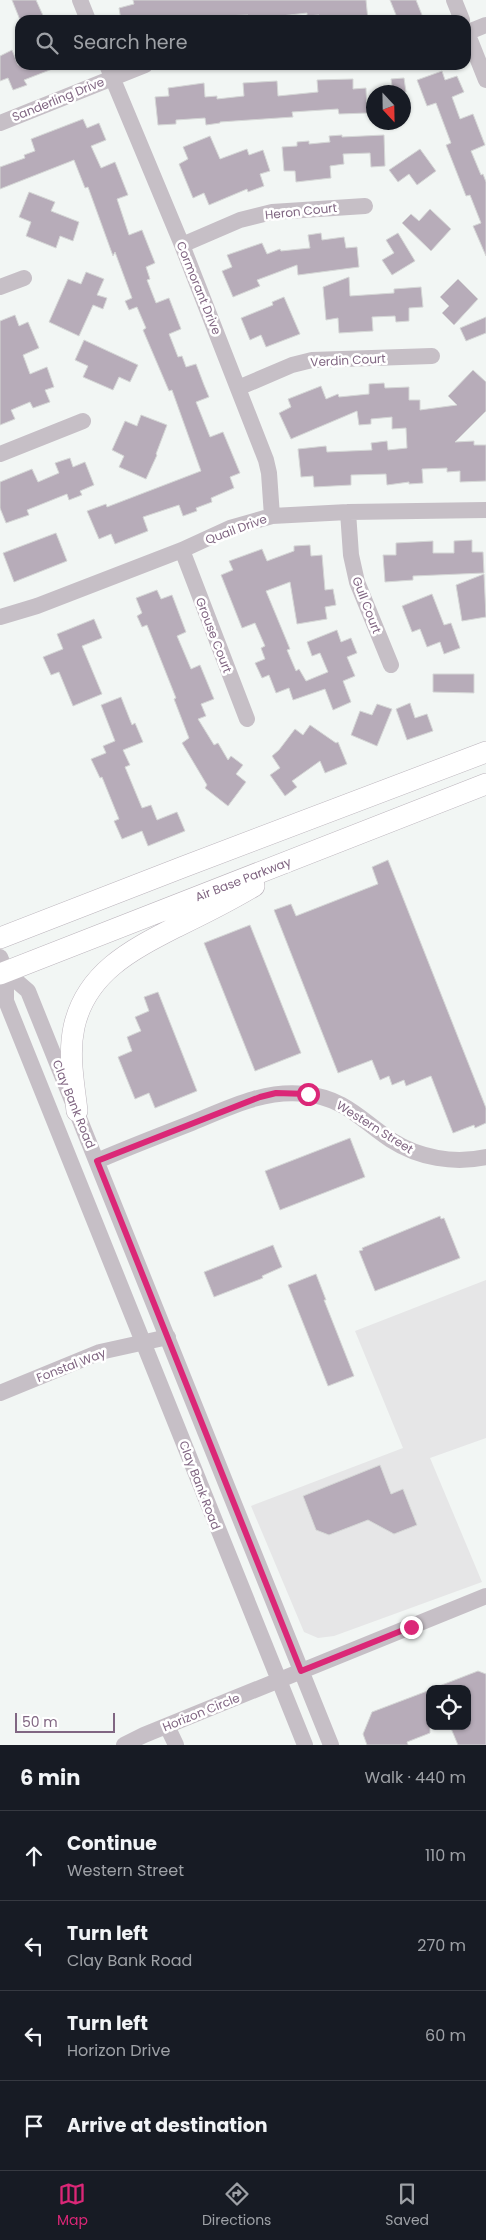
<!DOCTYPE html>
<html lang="en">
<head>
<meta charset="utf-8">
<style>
  body { margin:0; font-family:Poppins,sans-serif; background:#242831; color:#f1f3f6 }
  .controls { position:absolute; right:15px; bottom:15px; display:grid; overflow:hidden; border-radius:10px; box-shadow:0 1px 4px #0004 }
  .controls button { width:45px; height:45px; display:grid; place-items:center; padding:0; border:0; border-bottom:1px solid #363941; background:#171b24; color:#f1f3f6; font:25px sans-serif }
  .compass { position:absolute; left:366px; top:85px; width:45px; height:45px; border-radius:50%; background:#171b24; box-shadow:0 1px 4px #0004; rotate:158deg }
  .scale { position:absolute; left:15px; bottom:12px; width:100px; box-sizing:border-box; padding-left:5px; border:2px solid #806682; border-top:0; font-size:14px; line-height:18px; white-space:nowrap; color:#806682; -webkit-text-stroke:4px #fff; paint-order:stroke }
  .stop { position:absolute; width:15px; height:15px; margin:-11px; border:4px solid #db2777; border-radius:50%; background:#fff }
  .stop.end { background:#db2777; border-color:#fff; box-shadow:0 1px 5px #0008 }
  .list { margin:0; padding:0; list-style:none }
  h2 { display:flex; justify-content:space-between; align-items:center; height:65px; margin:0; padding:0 20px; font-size:21px }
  h2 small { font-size:16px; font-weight:400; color:#9ea1a6 }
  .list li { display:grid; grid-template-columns:32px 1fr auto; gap:15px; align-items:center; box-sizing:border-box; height:90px; padding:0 20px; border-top:1px solid #363941 }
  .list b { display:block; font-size:19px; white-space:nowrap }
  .list p { margin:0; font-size:16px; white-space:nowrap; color:#9ea1a6 }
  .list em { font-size:16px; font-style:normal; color:#9ea1a6 }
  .icon { flex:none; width:28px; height:28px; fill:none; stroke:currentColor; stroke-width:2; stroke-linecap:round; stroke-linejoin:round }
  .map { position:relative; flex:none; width:486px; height:1745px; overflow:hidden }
  .search { position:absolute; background:#171b24; box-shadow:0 1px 4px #0004; left:15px; right:15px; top:15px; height:55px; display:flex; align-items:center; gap:12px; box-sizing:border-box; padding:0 18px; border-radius:15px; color:#9ea1a6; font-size:19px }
  .sheet { height:425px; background:#171b24 }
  nav { display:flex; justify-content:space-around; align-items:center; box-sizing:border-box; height:70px; border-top:1px solid #363941; background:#171b24; font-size:14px; color:#9ea1a6 }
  nav a { display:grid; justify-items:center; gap:2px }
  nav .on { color:#db2777 }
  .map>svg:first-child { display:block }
  .built { fill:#e6e6e7 }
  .building { fill:#b7acb9; stroke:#d5d7d6 }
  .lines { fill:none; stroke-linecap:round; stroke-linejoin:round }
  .major-casing { stroke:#bbb4bc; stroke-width:22 }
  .minor { stroke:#c6bfc6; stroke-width:16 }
  .major { stroke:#fff; stroke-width:21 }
  .route { stroke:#db2777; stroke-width:6 }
  .labels { text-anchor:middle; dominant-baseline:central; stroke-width:5; stroke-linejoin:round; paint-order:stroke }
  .street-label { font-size:12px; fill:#806682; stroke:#fff }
</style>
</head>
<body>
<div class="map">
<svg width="486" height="1745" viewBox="0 0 486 1745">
  <rect width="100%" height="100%" fill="#f2f6f4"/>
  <path class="built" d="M486 1280V1438L430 1458 482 1582 334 1636 318 1638 304 1632 251 1506 403 1448 355 1331Z"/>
  <path class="building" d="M12 0H36L45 20H20Z
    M133 0H366L368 20H319V15L307 16V13L281 16 282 20H248V15L223 16V20H174V18L121 20 119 8 134 4Z
    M390 0H416L424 20H398Z
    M12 50 18 65 60 66 24 80 27 85 13 90 8 78 0 81V56Z
    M442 71 445 80 457 76 464 92 452 97 460 119 473 114 485 145 471 151 481 175 483 174 486 182V256L473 226 481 223 470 195 466 196 446 145 451 143 436 103 427 106 417 80Z
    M404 78 406 92H393L391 79Z
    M353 79V89L366 88 367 113 339 114 338 109 292 112 293 117 220 122V123L206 125 205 118 176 120V124L158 125 155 97 169 96 168 88 204 83 205 97 217 96V99L244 96 243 83 277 81 278 96 318 92 317 80Z
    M83 119 87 128 99 123 106 140 91 146 101 168 115 162 128 195 117 199 129 235 142 230 155 263 146 267 150 279 147 280 156 303 169 298 181 329 169 334 178 357 182 356 186 367 196 364 204 385 209 397 196 402 210 437 223 432 240 473 230 477 234 488 211 498 212 502 196 508 197 511 183 516 179 505 143 517 148 531 115 544 111 534 99 539 87 511 106 504 107 507 201 471 172 390 169 391 143 330 146 328 137 307 129 310 125 301 132 298 115 252 113 256 88 187 85 188 74 160 0 189V167L25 158 24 155 35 151 31 139Z
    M342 135V137L384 135 385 166 371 167 370 153 343 154 344 164 330 166 331 178 296 182 295 171H284L282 147 297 146V142L309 141V144L330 142 329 136Z
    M210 136 220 159 247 149 249 155 263 150 270 171 260 174 264 186 248 192 247 189 209 205 204 193 193 198 179 164 188 159 183 147Z
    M420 149 436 171 417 185 409 174 398 182 389 170Z
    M29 192 55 202 51 211 79 222 73 241 60 236 56 248 26 236 31 222 19 217Z
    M430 209 451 229 431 251 402 223 411 214 419 221Z
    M321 233 322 240 344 237 346 248 357 247 359 267 298 275 297 265 257 280 260 286 233 297 222 271 232 267 227 255 262 243 267 254 280 249 281 251 310 248 308 235Z
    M398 233 415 261 392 275 382 260 394 253 386 240Z
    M86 272 104 279 97 295 107 298 103 309 93 305 79 336 49 322 68 279 81 284Z
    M349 277 350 296 394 293V289L421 287 423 307 409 308V321L396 322 395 316 372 317 373 331 339 333 338 318 326 320 323 287Z
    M458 279 478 299 454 325 442 313 449 306 440 297Z
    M284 297 300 334 266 347 261 335 250 340 241 318 273 305 272 302Z
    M15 315 19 326 28 322 39 348 23 355 30 374 47 367 54 387 45 390 50 402 33 408 30 402 11 410 15 419 0 425V321Z
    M486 317V333L466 341 460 328Z
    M84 340 138 365 130 382 119 377 113 390 83 377 88 366 75 360Z
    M473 370 486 382V411L455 442 474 441V445H486V481L460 482V471L447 472V468L422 469 423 483 409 484V482L387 485 386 474 351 475V485L314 487 313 476 301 477 298 449 326 446 327 452 372 450 371 443 387 441 388 450 407 448 406 428 392 429V417L371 419V424L359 425 357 411 291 439 279 413 291 407 288 399 321 386 326 399 338 394 339 397 369 394V384L384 383 385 388 409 387V400H420V410L457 405 448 396Z
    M141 415 167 425 156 454 157 455 146 479 119 467 124 456 112 450 125 421 137 426Z
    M70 458 73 467 85 462 94 485 80 491 82 495 69 500 67 494 27 510 29 515 6 523 0 508V482L32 469 38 482 59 473 55 463Z
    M56 533 67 561 14 582 3 553Z
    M472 540V552H483L484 573 413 576V580L385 582 383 555H396V543L433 541V553H454V541Z
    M310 545 311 556 322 555 325 590 333 589 336 605 325 607 327 619 297 624 290 582 266 591 290 649 287 650 296 671 299 669 306 681 328 672 320 653 312 656 307 642 337 630 341 642 351 638 357 653 347 657 355 676 343 681 351 702 333 710 325 689 293 700 289 688 276 693 269 675 262 678 255 663 265 659 261 648 265 646 255 623 242 628 221 575 233 570 229 561 262 549 267 561 294 551V546Z
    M484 574 486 617 462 621 456 585Z
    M157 590 161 599 172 595 186 632 177 636 191 669 200 665 214 699 201 704 206 716 198 719 214 745 218 743 228 760 231 756 243 765 236 774 246 782 228 806 205 788 207 785 182 743 189 738 174 699 176 698 147 625 142 627 137 616 142 613 136 598Z
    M432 594 444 625 451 623 460 648 444 654 440 642 427 647 420 629 412 632 402 606Z
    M94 619 102 638 82 646 102 694 73 706 59 672 51 675 43 657 63 649 57 634Z
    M433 674H474V693L433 692Z
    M121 697 132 725 135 723 143 742 123 750 130 765 125 767 142 808 151 805 157 820 177 812 185 831 148 846 142 831 122 839 114 821 119 819 102 777 100 778 91 759 106 753 103 746 115 741 101 705Z
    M410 703 415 718 427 714 433 731 407 740 396 709Z
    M377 704 392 709 377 746 351 735 360 711 372 715Z
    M310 725 336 743 338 742 347 764 325 773 320 761 292 781 297 787 285 796 270 775 280 768 272 756 279 750 295 729 303 735Z
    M388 860 486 1108V1123L475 1128 474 1125 453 1133 431 1076 406 1086 404 1080 392 1085 389 1076 380 1080 372 1060 338 1073 274 910 291 904 296 916 378 884 372 867Z
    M250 925 301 1053 255 1071 204 943Z
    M158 992 197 1091 155 1108 149 1093 135 1099 118 1057 132 1051 127 1037 141 1031 135 1017 149 1011 144 997Z
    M350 1138 365 1177 280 1210 265 1171Z
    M440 1216 441 1219 444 1218 460 1258 375 1291 359 1251 363 1250 362 1248Z
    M273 1245 282 1267 262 1276 263 1278 214 1297 204 1272Z
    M316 1274 326 1300H324L354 1376 328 1386 288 1285Z
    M380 1465 391 1494 403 1489 417 1525 394 1534 368 1520 329 1535 316 1530 303 1496Z
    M478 1671 486 1674V1745H458L450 1726H467V1689L434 1688Z
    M430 1690V1733L407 1742 408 1745H367L363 1734 372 1712Z"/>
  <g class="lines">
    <g class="major-casing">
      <path id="major" d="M0 938 183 867 486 752
        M0 974 486 784
        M77 1111C74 1084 68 1055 74 1027 86 973 131 950 176 927 203 914 229 901 254 886"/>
    </g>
    <path class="minor" d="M80 0 88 20
      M454 0 462 20
      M466 30 486 80
      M466 33 486 25
      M107 65 182 245 266 460 269 473 272 516
      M0 123 145 65
      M182 245 240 220 272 212 365 206
      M0 287 24 278
      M238 388 292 365 312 360 432 356
      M0 454 83 421
      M348 512 351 555 357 582 391 665
      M182 550 247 719
      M0 617 37 606 182 550 230 528 272 516 348 512 486 510
      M0 957 6 972V1001L305 1745
      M6 972 28 991 331 1745
      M97 1161C127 1148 158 1136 189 1124 226 1109 264 1089 305 1094 345 1098 361 1120 391 1140 419 1158 454 1164 486 1157
      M0 1393 100 1352 168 1337
      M167 1726 176 1745
      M124 1745 144 1735 486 1596"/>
    <use href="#major" class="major"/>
  </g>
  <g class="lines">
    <path class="route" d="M308 1094 276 1093 260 1097 97 1161 301 1671 411 1627"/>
  </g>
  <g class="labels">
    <g class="street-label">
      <text transform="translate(58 99) rotate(-22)">Sanderling Drive</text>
      <text transform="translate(301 211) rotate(-6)">Heron Court</text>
      <text transform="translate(199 288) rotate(68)">Cormorant Drive</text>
      <text transform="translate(348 360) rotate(-3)">Verdin Court</text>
      <text transform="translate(236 529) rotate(-20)">Quail Drive</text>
      <text transform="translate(367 605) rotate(69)">Gull Court</text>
      <text transform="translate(214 635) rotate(69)">Grouse Court</text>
      <text transform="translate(243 879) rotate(-21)">Air Base Parkway</text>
      <text transform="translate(74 1104) rotate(68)">Clay Bank Road</text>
      <text transform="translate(375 1127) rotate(32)">Western Street</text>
      <text transform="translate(71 1365) rotate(-21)">Fonstal Way</text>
      <text transform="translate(200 1485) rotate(69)">Clay Bank Road</text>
      <text transform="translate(201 1712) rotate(-22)">Horizon Circle</text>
    </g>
  </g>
</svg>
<div class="controls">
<button><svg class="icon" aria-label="locate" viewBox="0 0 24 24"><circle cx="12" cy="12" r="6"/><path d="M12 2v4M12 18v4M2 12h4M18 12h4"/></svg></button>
</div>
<svg class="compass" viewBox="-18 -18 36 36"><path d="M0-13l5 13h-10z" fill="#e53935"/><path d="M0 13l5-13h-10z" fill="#9ea1a6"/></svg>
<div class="scale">50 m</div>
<div class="stop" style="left:308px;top:1094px"></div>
<div class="stop end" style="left:411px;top:1627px"></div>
<div class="search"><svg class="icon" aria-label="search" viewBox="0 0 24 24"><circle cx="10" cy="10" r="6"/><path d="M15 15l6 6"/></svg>Search here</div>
</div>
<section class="sheet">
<h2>6 min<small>Walk · 440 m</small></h2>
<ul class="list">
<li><svg class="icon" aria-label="ahead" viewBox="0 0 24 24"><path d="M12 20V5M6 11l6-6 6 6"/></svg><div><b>Continue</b><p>Western Street</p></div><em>110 m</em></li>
<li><svg class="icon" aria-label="left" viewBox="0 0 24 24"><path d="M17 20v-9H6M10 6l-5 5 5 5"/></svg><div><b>Turn left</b><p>Clay Bank Road</p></div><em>270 m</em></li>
<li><svg class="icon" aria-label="left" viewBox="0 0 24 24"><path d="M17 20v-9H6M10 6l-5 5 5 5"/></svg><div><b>Turn left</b><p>Horizon Drive</p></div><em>60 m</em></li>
<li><svg class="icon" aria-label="arrive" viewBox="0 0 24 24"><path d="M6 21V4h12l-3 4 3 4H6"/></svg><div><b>Arrive at destination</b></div></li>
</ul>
</section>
<nav>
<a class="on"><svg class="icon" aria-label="map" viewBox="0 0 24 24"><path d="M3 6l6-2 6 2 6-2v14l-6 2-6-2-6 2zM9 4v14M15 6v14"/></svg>Map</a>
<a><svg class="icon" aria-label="directions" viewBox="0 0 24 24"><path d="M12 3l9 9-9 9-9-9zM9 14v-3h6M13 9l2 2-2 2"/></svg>Directions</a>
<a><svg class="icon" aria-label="saved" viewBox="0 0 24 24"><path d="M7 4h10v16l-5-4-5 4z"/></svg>Saved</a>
</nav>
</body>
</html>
